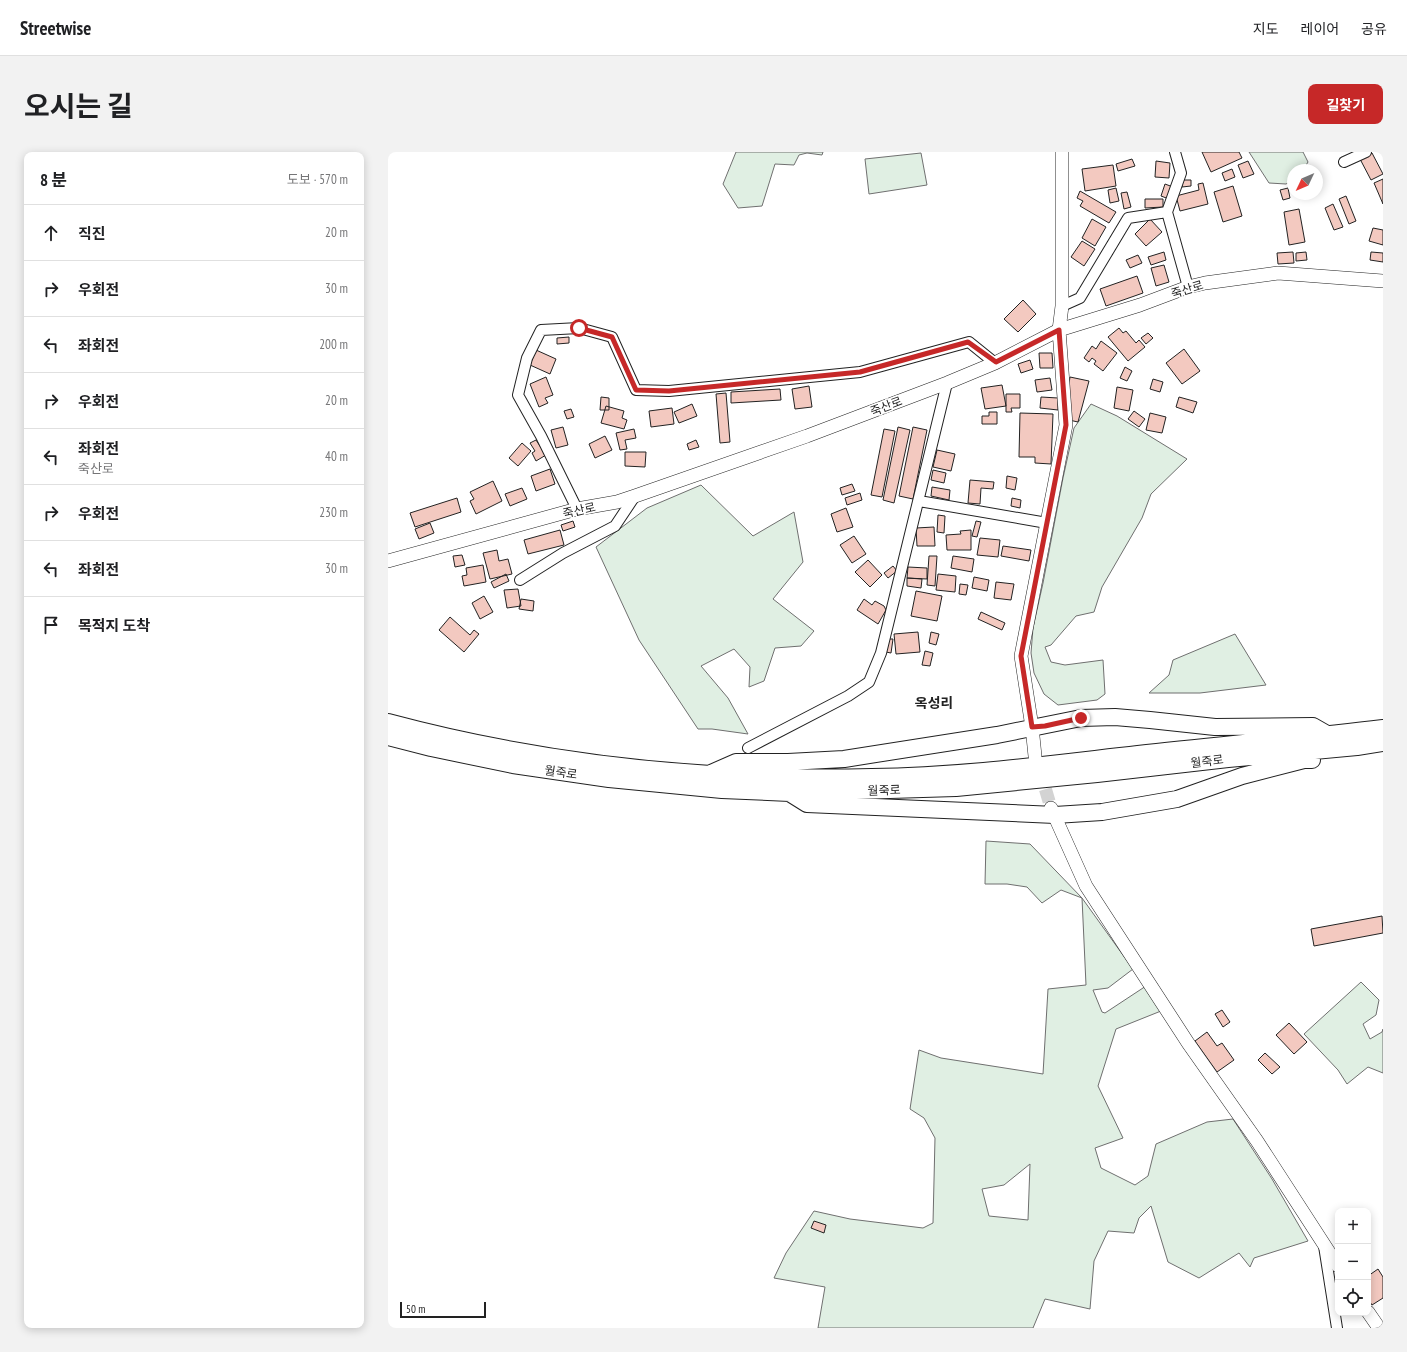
<!DOCTYPE html>
<html lang="ko">
<head>
<meta charset="utf-8">
<style>
  body { margin:0; font-family:"PT Sans Narrow","Noto Sans KR",sans-serif; background:#f2f2f2; color:#202124 }
  .controls { position:absolute; right:12px; bottom:12px; display:grid; overflow:hidden; border-radius:8px; box-shadow:0 2px 10px #0003 }
  .controls button { width:36px; height:36px; display:grid; place-items:center; padding:0; border:0; border-bottom:1px solid #e0e0e0; background:#fff; color:#202124; font:20px sans-serif }
  .compass { position:absolute; left:899px; top:12px; width:36px; height:36px; border-radius:50%; background:#fff; box-shadow:0 2px 10px #0003; rotate:226deg }
  .scale { position:absolute; left:12px; bottom:10px; width:86px; box-sizing:border-box; padding-left:4px; border:2px solid #222; border-top:0; font-size:11px; line-height:14px; white-space:nowrap; color:#222; -webkit-text-stroke:3px #fff; paint-order:stroke }
  .stop { position:absolute; width:12px; height:12px; margin:-9px; border:3px solid #c62828; border-radius:50%; background:#fff }
  .stop.end { background:#c62828; border-color:#fff; box-shadow:0 1px 4px #0008 }
  .list { margin:0; padding:0; list-style:none }
  h2 { display:flex; justify-content:space-between; align-items:center; height:52px; margin:0; padding:0 16px; font-size:17px }
  h2 small { font-size:13px; font-weight:400; color:#757577 }
  .list li { display:grid; grid-template-columns:26px 1fr auto; gap:12px; align-items:center; box-sizing:border-box; height:56px; padding:0 16px; border-top:1px solid #e0e0e0 }
  .list b { display:block; font-size:15px; white-space:nowrap }
  .list p { margin:0; font-size:13px; white-space:nowrap; color:#757577 }
  .list em { font-size:13px; font-style:normal; color:#757577 }
  .icon { flex:none; width:22px; height:22px; fill:none; stroke:currentColor; stroke-width:2; stroke-linecap:round; stroke-linejoin:round }
  .map { position:relative; flex:none; width:995px; height:1176px; overflow:hidden; border-radius:8px }
  header { display:flex; align-items:center; gap:24px; box-sizing:border-box; height:56px; padding:0 20px; background:#fff; border-bottom:1px solid #e0e0e0 }
  header strong { font-size:19px }
  nav { display:flex; gap:22px; margin-inline-start:auto; font-size:14px }
  .intro { display:flex; align-items:center; justify-content:space-between; box-sizing:border-box; height:96px; padding:0 24px }
  h1 { margin:0; font-size:28px }
  .button { padding:10px 18px; border-radius:8px; background:#c62828; color:#fff; font-size:14px; font-weight:700 }
  main { display:flex; gap:24px; padding:0 24px }
  aside { flex:1; background:#fff; border-radius:8px; box-shadow:0 2px 10px #0003 }
  .map>svg:first-child { display:block }
  .green { fill:#e0efe3; stroke:#6f6f6f; fill-rule:evenodd }
  .building { fill:#f3c9c0; stroke:#222 }
  .lines { fill:none; stroke-linecap:round; stroke-linejoin:round }
  .tertiary-tunnel { stroke:#d3d3d3; stroke-width:13; stroke-dasharray:13 6; stroke-linecap:butt }
  .minor-casing { stroke:#222; stroke-width:12 }
  .tertiary-casing { stroke:#222; stroke-width:14 }
  .primary-casing { stroke:#222; stroke-width:18 }
  .minor { stroke:#fff; stroke-width:10 }
  .tertiary { stroke:#fff; stroke-width:13 }
  .primary { stroke:#fff; stroke-width:16 }
  .route { stroke:#c62828; stroke-width:5 }
  .labels { text-anchor:middle; dominant-baseline:central; stroke-width:3; stroke-linejoin:round; paint-order:stroke }
  .street-label { font-size:12px; fill:#222; stroke:#fff }
  .quarter-label { font-size:14px; font-weight:bold; fill:#222; stroke:#fff }
</style>
</head>
<body>
<header>
<strong>Streetwise</strong>
<nav><a>지도</a><a>레이어</a><a>공유</a></nav>
</header>
<div class="intro"><h1>오시는 길</h1><a class="button">길찾기</a></div>
<main>
<aside>
<h2>8 분<small>도보 · 570 m</small></h2>
<ul class="list">
<li><svg class="icon" aria-label="ahead" viewBox="0 0 24 24"><path d="M12 20V5M6 11l6-6 6 6"/></svg><div><b>직진</b></div><em>20 m</em></li>
<li><svg class="icon" aria-label="right" viewBox="0 0 24 24"><path d="M7 20v-9h11M14 6l5 5-5 5"/></svg><div><b>우회전</b></div><em>30 m</em></li>
<li><svg class="icon" aria-label="left" viewBox="0 0 24 24"><path d="M17 20v-9H6M10 6l-5 5 5 5"/></svg><div><b>좌회전</b></div><em>200 m</em></li>
<li><svg class="icon" aria-label="right" viewBox="0 0 24 24"><path d="M7 20v-9h11M14 6l5 5-5 5"/></svg><div><b>우회전</b></div><em>20 m</em></li>
<li><svg class="icon" aria-label="left" viewBox="0 0 24 24"><path d="M17 20v-9H6M10 6l-5 5 5 5"/></svg><div><b>좌회전</b><p>죽산로</p></div><em>40 m</em></li>
<li><svg class="icon" aria-label="right" viewBox="0 0 24 24"><path d="M7 20v-9h11M14 6l5 5-5 5"/></svg><div><b>우회전</b></div><em>230 m</em></li>
<li><svg class="icon" aria-label="left" viewBox="0 0 24 24"><path d="M17 20v-9H6M10 6l-5 5 5 5"/></svg><div><b>좌회전</b></div><em>30 m</em></li>
<li><svg class="icon" aria-label="arrive" viewBox="0 0 24 24"><path d="M6 21V4h12l-3 4 3 4H6"/></svg><div><b>목적지 도착</b></div></li>
</ul>
</aside>
<div class="map">
<svg width="995" height="1176" viewBox="0 0 995 1176">
  <rect width="100%" height="100%" fill="#fff"/>
  <path class="green" d="M348 0H435L434 3 419 1 411 3 406 13 387 12 374 54 350 56 335 32Z
    M861 0H915L920 10 915 18H905V28L898 32 881 31Z
    M533 1 539 33 481 42 477 7Z
    M703 252 729 264 799 307 763 342 754 366 714 435 706 460 688 464 663 493 657 495 663 510 677 513 715 508 717 542 709 548 670 553 656 542 646 521 643 501 645 476 655 431 675 326 686 276Z
    M313 333 365 384 406 360 415 410 385 447 426 479 413 494 387 496 376 529 361 535 362 515 346 497 313 514 340 546 360 582 324 577H310L251 488 208 395 259 356Z
    M847 482 878 533 812 541H761L781 523 785 508Z
    M598 689 642 692 694 746 745 817 720 836 705 838 714 860 717 861 758 834 773 859 728 877 710 934 735 986 707 996 713 1016 747 1033 760 1024 768 992 819 970 845 967 884 1027 920 1089 866 1106 862 1115 851 1101 811 1126 780 1110 763 1054 751 1066 746 1081 720 1079 706 1109 702 1157 657 1147 645 1176H430L437 1135 386 1126 398 1101 426 1059 462 1067 535 1076 545 1071 547 986 536 966 522 957 531 898 553 906 655 922 660 837 698 833 694 746 673 738 654 751 639 735 619 732H597ZM642 1012 640 1068 601 1064 594 1037 616 1033Z
    M973 830 991 848 988 863 975 872 982 887 994 880 995 877V921L980 915 959 932 950 918 916 882Z"/>
  <path class="building" d="M814 0H851L854 6 823 20Z
    M984 1 995 22 983 28 972 7Z
    M744 7 747 14 730 19 728 12Z
    M768 9 782 11 781 26 767 25Z
    M860 9 866 22 855 26 850 13Z
    M725 13 728 34 697 39 694 17Z
    M844 17 847 25 837 29 834 21Z
    M995 27V52L986 31Z
    M794 28H803V34L794 35Z
    M815 31 820 52 792 59 788 44 811 38 810 32Z
    M777 32 785 35 781 47 773 44Z
    M845 34 854 64 835 70 826 40Z
    M728 36 731 49 722 51 720 38Z
    M900 36 902 46 895 48 892 38Z
    M692 39 728 60 721 71 692 54 695 49 689 46Z
    M739 40 743 55 736 57 733 41Z
    M958 44 968 69 961 72 951 47Z
    M757 47H775V55L757 56Z
    M945 52 955 75 946 78 937 56Z
    M911 57 917 90 901 93 896 60Z
    M704 67 718 75 707 94 694 86Z
    M762 67 774 80 758 94 747 82Z
    M985 76 995 78V93L981 89Z
    M694 89 707 97 696 114 683 105Z
    M776 100 778 108 763 113 760 105Z
    M905 100 906 111 890 112 889 101Z
    M918 100 919 108 908 109V101Z
    M983 100 995 101V110L982 108Z
    M750 103 754 111 742 116 738 108Z
    M776 113 781 130 768 134 763 116Z
    M749 124 755 141 718 154 712 137Z
    M635 148 648 162 630 180 616 167Z
    M731 176 735 181 738 179 748 191 751 188 757 195 740 209 720 185Z
    M760 181 765 186 758 192 753 186Z
    M181 185V191L169 192V186Z
    M713 189 729 201 715 219 706 212 708 209 704 206 701 210 696 206 704 194 708 197Z
    M796 197 812 219 794 232 778 211Z
    M148 198 168 207 162 222 142 213Z
    M651 201H664L665 216H652Z
    M642 208 645 217 633 221 630 212Z
    M737 215 744 219 739 229 732 226Z
    M158 225 165 243 157 246 160 251 151 255 142 232Z
    M682 225 701 229 690 270 681 268 680 238Z
    M662 226 664 238 649 240 647 228Z
    M765 227 775 230 772 240 762 237Z
    M614 233 618 254 597 257 593 236Z
    M421 234 424 255 407 257 404 237Z
    M729 235 745 238 741 259 726 256Z
    M392 237 393 248 343 251V240Z
    M338 241 342 290 332 291 328 242Z
    M618 242H632V256H623L624 260H618Z
    M213 245 221 246V258H212Z
    M653 245 670 246V258L652 256Z
    M791 245 809 250 805 261 788 255Z
    M304 252 309 264 291 271 286 260Z
    M218 254 236 259 234 266 239 268 236 277 213 271Z
    M284 256 286 272 263 275 261 259Z
    M183 257 186 265 179 267 176 259Z
    M746 259 757 267 751 275 740 267Z
    M601 260H609V272H594V264H601Z
    M632 261 665 262 663 312 647 311V305H631Z
    M762 261 778 265 774 281 758 278Z
    M175 275 180 293 168 296 163 278Z
    M510 275 522 278 506 351 495 348Z
    M525 275 539 278 525 347 511 344Z
    M246 277 248 286 237 288 239 297 232 298 228 281Z
    M496 277 507 279 494 345 483 343Z
    M217 284 224 298 207 306 201 292Z
    M148 288 158 303 148 309 144 301 147 299 142 291Z
    M308 288 311 295 301 298 299 292Z
    M134 291 143 299 130 314 121 306Z
    M549 298 567 302 563 319 545 315Z
    M237 300H258L257 315 237 314Z
    M162 317 167 332 148 339 143 324Z
    M545 318 558 321 556 331 543 328Z
    M619 324 629 326 627 338 618 336Z
    M582 328 606 330 605 337 593 336 592 352 580 351Z
    M105 329 114 349 88 362 82 349 86 347 82 340Z
    M464 332 467 339 454 343 452 336Z
    M544 335 562 338 561 348 543 344Z
    M134 336 139 347 122 354 117 342Z
    M472 341 474 348 459 353 457 346Z
    M69 346 73 360 27 375 22 361Z
    M624 346 633 348 632 356 623 354Z
    M458 356 465 375 449 380 443 362Z
    M550 363 557 364 556 381 549 380Z
    M185 369 187 375 175 379 173 373Z
    M588 369 593 370 589 385 584 384Z
    M42 371 46 381 31 387 27 377Z
    M546 375 547 394H529L528 376Z
    M172 378 176 393 140 402 136 388Z
    M583 378V398H559L558 383 573 382 572 379Z
    M466 384 478 402 464 411 452 393Z
    M592 386 612 388 610 405 589 403Z
    M615 394 643 398 641 409 613 404Z
    M109 398 111 409 120 407 124 422 102 427 95 401Z
    M74 403 77 413 67 415 65 404Z
    M541 404H549L547 434 539 433Z
    M565 404 586 407 584 420 563 416Z
    M480 408 494 423 482 435 467 420Z
    M95 413 98 430 76 434 74 424 79 423 78 416Z
    M505 414 509 419 500 426 496 421Z
    M520 415 539 416V427L519 426Z
    M118 422 121 429 106 436 103 430Z
    M550 422 568 424 567 440 548 438Z
    M586 425 601 428 599 439 584 436Z
    M519 426 534 427 533 436 519 434Z
    M608 430 626 432 623 448 606 446Z
    M572 432 580 433 578 443 571 442Z
    M130 437 133 454 119 456 116 438Z
    M528 439 554 444 549 469 523 464Z
    M96 444 105 460 92 467 84 451Z
    M133 447 146 449 145 459 131 457Z
    M476 447 484 453 487 449 496 454 498 458 490 472 469 458Z
    M593 460 617 471 614 478 590 467Z
    M62 465 82 483 86 478 91 482 76 500 51 478Z
    M530 480 532 500 508 502 506 482Z
    M543 480 551 482 548 493 541 491Z
    M500 487H505L503 501 498 500Z
    M537 499 545 501 542 514 534 513Z
    M994 764 995 781 926 794 923 777Z
    M834 858 842 870 835 875 827 862Z
    M901 871 919 890 906 902 888 883Z
    M819 880 829 894 834 891 846 908 829 920 807 889Z
    M877 901 892 915 884 922 870 908Z
    M426 1069 438 1073 436 1081 423 1076Z
    M990 1117 995 1125V1146L984 1153 980 1147V1124Z"/>
  <g class="lines">
    <path class="tertiary-tunnel" d="M652 619 663 656"/>
    <g class="minor-casing">
      <path id="minor" d="M956 10 978 0
        M779 60 793 21 787 0
        M674 154 692 146 740 66 779 60 800 135
        M531 349 659 371
        M189 357 153 284 130 243 139 206 153 178 191 176 224 185 248 238 281 239 472 220 581 190 607 211
        M132 428 175 401 227 374 247 344
        M360 596 460 544 481 530 493 501 559 231
        M936 1094 949 1176"/>
    </g>
    <g class="tertiary-casing">
      <path id="tertiary" d="M0 409 189 357 229 350 247 344 419 284 559 231 607 211 671 178 752 153 800 135 817 131 890 121 995 129
        M647 604 644 575 633 504 678 273 671 178 674 154V0
        M663 656 698 734 800 891 869 989 950 1114
        M980 1160 991 1176"/>
    </g>
    <g class="primary-casing">
      <path id="primary" d="M0 570C157 612 321 629 484 625 573 624 661 612 750 602 831 593 913 586 995 576
        M0 585 43 596 125 613 221 627 334 638 402 641 568 636 709 622 840 607 969 595 995 591
        M323 621 348 610H400L456 607 609 583 693 566 727 565 762 568 827 575 925 574 939 582
        M403 642 419 652 667 663 714 660 789 647 854 624 916 608H924"/>
    </g>
    <use href="#minor" class="minor"/>
    <use href="#tertiary" class="tertiary"/>
    <use href="#primary" class="primary"/>
  </g>
  <g class="lines">
    <path class="route" d="M191 176 224 185 248 238 281 239 472 220 580 190 608 210 671 178 678 273 633 504 644 575 657 574 693 566"/>
  </g>
  <g class="labels">
    <g class="street-label">
      <text transform="translate(799 137) rotate(-17)">죽산로</text>
      <text transform="translate(498 254) rotate(-21)">죽산로</text>
      <text transform="translate(191 358) rotate(-13)">죽산로</text>
      <text transform="translate(819 609) rotate(-7)">월죽로</text>
      <text transform="translate(173 620) rotate(8)">월죽로</text>
      <text transform="translate(496 638) rotate(-2)">월죽로</text>
    </g>
    <g class="quarter-label">
      <text x="546" y="551">옥성리</text>
    </g>
  </g>
</svg>
<div class="controls">
<button>+</button>
<button>−</button>
<button><svg class="icon" aria-label="locate" viewBox="0 0 24 24"><circle cx="12" cy="12" r="6"/><path d="M12 2v4M12 18v4M2 12h4M18 12h4"/></svg></button>
</div>
<svg class="compass" viewBox="-18 -18 36 36"><path d="M0-13l5 13h-10z" fill="#e53935"/><path d="M0 13l5-13h-10z" fill="#757577"/></svg>
<div class="scale">50 m</div>
<div class="stop" style="left:191px;top:176px"></div>
<div class="stop end" style="left:693px;top:566px"></div>
</div>
</main>
</body>
</html>
